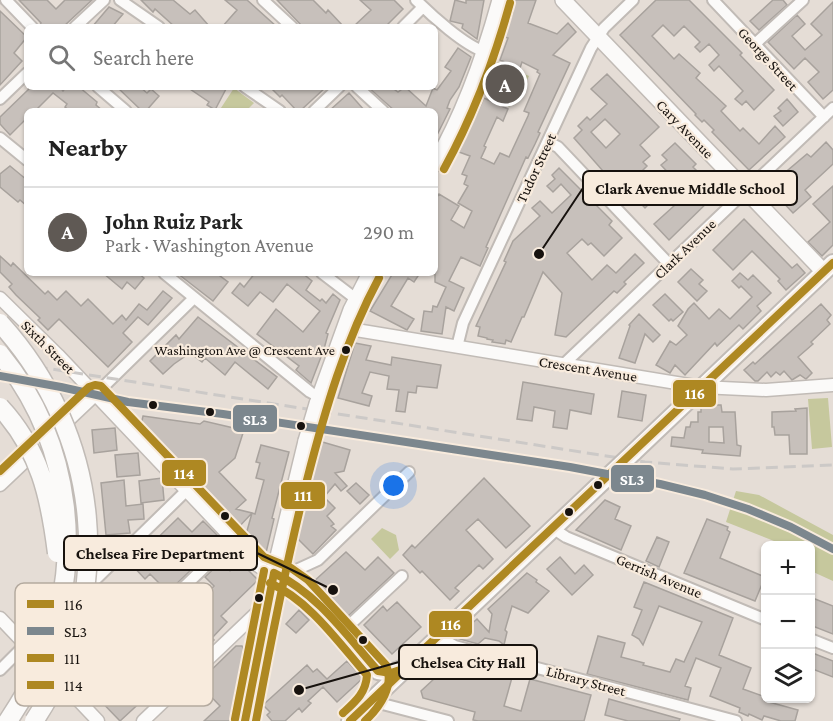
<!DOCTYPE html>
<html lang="en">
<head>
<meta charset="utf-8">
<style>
  body { margin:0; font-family:"Crimson Pro",serif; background:#f6f6f6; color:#222 }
  .controls { position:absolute; right:18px; bottom:18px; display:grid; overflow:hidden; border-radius:9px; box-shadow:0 2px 4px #0004 }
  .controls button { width:54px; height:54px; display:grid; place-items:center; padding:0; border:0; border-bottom:2px solid #e0e0e0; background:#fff; color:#222; font:30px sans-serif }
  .you { position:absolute; left:394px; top:486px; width:21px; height:21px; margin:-15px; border:4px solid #fff; border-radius:50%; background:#1a73e8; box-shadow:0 0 0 9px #1a73e833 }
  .badge { display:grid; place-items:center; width:39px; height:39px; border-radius:50%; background:#5f5954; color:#fff; font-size:20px; font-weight:700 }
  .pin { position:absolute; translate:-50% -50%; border:3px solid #fff; box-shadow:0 2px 6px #0006 }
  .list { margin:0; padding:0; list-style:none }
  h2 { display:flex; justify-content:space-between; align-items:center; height:78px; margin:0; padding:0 24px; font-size:26px }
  h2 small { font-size:20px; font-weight:400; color:#767676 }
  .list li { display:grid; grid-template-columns:39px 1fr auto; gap:18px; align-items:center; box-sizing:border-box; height:90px; padding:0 24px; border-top:2px solid #e0e0e0 }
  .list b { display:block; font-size:22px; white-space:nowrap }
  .list p { margin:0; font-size:20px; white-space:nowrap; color:#767676 }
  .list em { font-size:20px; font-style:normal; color:#767676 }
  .icon { flex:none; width:33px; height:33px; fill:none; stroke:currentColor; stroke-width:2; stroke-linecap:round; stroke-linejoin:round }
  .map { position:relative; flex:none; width:833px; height:721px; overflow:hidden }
  .search { position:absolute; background:#fff; box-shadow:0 2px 4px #0004; left:24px; top:24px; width:414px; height:66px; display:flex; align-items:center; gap:15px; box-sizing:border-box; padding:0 21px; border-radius:9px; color:#767676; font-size:22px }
  .panel { position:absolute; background:#fff; box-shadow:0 2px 4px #0004; left:24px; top:108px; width:414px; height:168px; border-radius:9px }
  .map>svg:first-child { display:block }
  .green { fill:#c6c89d }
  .building { fill:#c7c0bb; stroke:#a8a29d; stroke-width:1.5; fill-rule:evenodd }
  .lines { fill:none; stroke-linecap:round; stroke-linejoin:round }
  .minor-casing { stroke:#c1bbb6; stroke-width:14 }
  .tertiary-casing { stroke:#c1bbb6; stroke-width:15 }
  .secondary-casing { stroke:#c1bbb6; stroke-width:18 }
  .primary-casing { stroke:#c1bbb6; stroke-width:20 }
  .minor { stroke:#fbfaf9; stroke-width:10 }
  .tertiary { stroke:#fbfaf9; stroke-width:12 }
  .secondary { stroke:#fbfaf9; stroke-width:15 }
  .primary { stroke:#fbfaf9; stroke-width:16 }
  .rail { stroke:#ccc9c7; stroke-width:3; stroke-dasharray:12 6; stroke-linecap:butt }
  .secondary-bridge-casing { stroke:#c1bbb6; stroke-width:18; stroke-linecap:butt }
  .primary-bridge-casing { stroke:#c1bbb6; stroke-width:20; stroke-linecap:butt }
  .motorway-bridge-casing { stroke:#c1bbb6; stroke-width:21; stroke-linecap:butt }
  .secondary-bridge { stroke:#fbfaf9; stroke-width:15 }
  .primary-bridge { stroke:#fbfaf9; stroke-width:16 }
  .motorway-bridge { stroke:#fbfaf9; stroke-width:18 }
  .bus-1-casing { stroke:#f8ebdd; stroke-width:12 }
  .bus-2-casing { stroke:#f8ebdd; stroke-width:12 }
  .bus-3-casing { stroke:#f8ebdd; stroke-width:12 }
  .bus-4-casing { stroke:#f8ebdd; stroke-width:12 }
  .bus-1 { stroke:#ae8822; stroke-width:8 }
  .bus-2 { stroke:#7c878e; stroke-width:8 }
  .bus-3 { stroke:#ae8822; stroke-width:8 }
  .bus-4 { stroke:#ae8822; stroke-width:8 }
  .bus-dot { fill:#17120e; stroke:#f8ebdd; stroke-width:2 }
  .labels { text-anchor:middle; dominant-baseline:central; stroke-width:4.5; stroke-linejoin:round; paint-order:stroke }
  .bus-label { font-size:14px; fill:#17120e; stroke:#f8ebdd; text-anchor:end }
  .street-label { font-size:15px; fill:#17120e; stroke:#f8ebdd }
  .key { fill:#f8ebdd; stroke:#b4aa9f; stroke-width:1.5 }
  .key-label { font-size:16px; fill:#17120e }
  .leader { fill:none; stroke:#17120e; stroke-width:2 }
  .callout-dot { fill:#17120e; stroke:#f8ebdd; stroke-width:2 }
  .callout { fill:#f8ebdd; stroke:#17120e; stroke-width:2 }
  .callout-label { font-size:16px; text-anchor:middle; font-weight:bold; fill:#17120e }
  .line-badge { stroke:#f8ebdd; stroke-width:2 }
  .badge-label { font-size:16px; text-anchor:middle; font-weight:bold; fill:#fff }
</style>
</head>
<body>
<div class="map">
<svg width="833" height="721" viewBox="0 0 833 721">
  <rect width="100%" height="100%" fill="#e5ddd6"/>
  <path class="green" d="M493 60 529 76 520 94 516 92 509 107 482 93Z
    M234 88 254 103 246 111H219Z
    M828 398 832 447 812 449 808 399Z
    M736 491 759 495 833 535V581L811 571 810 546 784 545 726 522Z
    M382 528 396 535 399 550 390 559 371 539Z"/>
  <path class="building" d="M19 0H47L56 9 65 0H92L63 27H39L41 23Z
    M141 0H173L190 14 195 10 210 27H175L155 9 153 12Z
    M225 0H247L277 27H222L237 10Z
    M277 0H313L326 13 328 10 344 27H303Z
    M360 0H394L403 9 385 27H353L371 10Z
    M455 0 466 3V0H484L477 39 462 28 463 24 450 21Z
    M514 0H536L528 23 557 34 568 23 576 32 553 55 570 63 538 132 540 133 535 144 528 158 526 157 486 247 488 248 480 266 461 257 449 281 464 288 454 311 446 307 442 334 421 331 424 311 432 312 433 306 437 307 446 287 435 282V200L439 194 459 206 451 220 464 228 472 211 458 203 468 186 464 184 467 176 462 174 470 156 459 152 484 98 508 109 503 121 497 117 484 146 486 147 481 158 494 164 500 153 509 157 528 116 529 113 524 111 540 74 537 72 538 70 522 62 520 68 500 60 508 38 504 37 513 12 511 11Z
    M656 0H689L742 53 740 55 774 90 754 110 746 101 742 105 735 99 743 91 719 66 714 71 709 65 719 55 709 44 700 52 695 47 700 42 684 26 674 36 663 25 652 36 674 59 679 54 700 73 696 78 726 106 721 111 740 131 743 128 759 144 775 126 785 137 749 170 712 132 714 130 704 120 702 122 695 115 696 114 620 35Z
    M773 0H783L787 5 759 30 750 21Z
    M833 2V90L823 99 808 82 819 72 805 58 794 69 768 42 797 15 805 24 792 36 805 50 822 35 811 24Z
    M109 7 123 14 112 27H92Z
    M0 11 27 37 14 53 22 61 0 85Z
    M458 48 471 57 459 87 450 100 447 108 450 109 435 139V111H395L368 87H391L398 92 405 87 426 106 433 88 437 90 451 71 445 67Z
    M607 74 659 127 640 145 650 156 643 162 647 166 640 173 660 193 645 208 621 183 617 187 574 138 582 130 578 126 587 117 590 120 607 104 591 89ZM605 119 620 134 606 148 591 132Z
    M31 87H60L63 91 66 87H79L97 102 96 105 103 111H70L65 107 67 104 53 93 35 111H27V118L10 135 0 124V117Z
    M117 87H140L147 93 151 89 159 96 146 111H142Z
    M187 87H227L215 110 207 105 209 102Z
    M270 87H326L300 111H297L282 95 280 97Z
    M349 93 365 111H329Z
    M787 99 798 112 783 126 774 116 781 111 778 108Z
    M826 142 833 150V164L805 190 811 197 793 213 777 196 771 202 762 192 807 154 811 157Z
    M675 143 696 164 693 167 718 192 669 240 654 224 675 205 663 192 675 180 661 165 667 160 662 155Z
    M10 166 27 180V206L20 200 18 202 0 187V174Z
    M559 168 612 221 609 225 622 238 604 256 591 243 588 245 582 239 567 253 592 280 607 265 616 273 635 254 644 263 624 282 626 284 617 293 614 291 566 337 555 335 562 293 543 272 524 317H522L511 342 506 340 505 344 492 342 493 340 487 339V338L478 336 480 327 476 326 506 262 504 261 513 241 540 216 532 208 540 201 552 213 571 195 561 184 553 192 547 186 555 179 552 175Z
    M833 186V245L822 256 808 242 830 222 813 204Z
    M744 219 792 268 797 264 805 273 786 290 778 281 780 279 752 251 733 270 713 250Z
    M0 256 11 266 13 263 45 294 48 291 57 300 66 291 81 306 88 299 113 324 122 315 126 320 139 304 147 310 163 291 172 298 148 325 138 317 123 333 132 342 108 367 59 319 48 330 38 320 40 318 16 295 9 287 12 284 0 272Z
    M691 269 703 280 699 284 707 291 697 301 678 282Z
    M103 273H138L144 278 135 289 127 282 122 289Z
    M177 273H216L228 282 213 301Z
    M255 273H302L312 281 306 290 320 301 322 299 326 303 333 294 340 300 326 333 328 334 324 349 311 383 296 370 299 366 257 334 276 309 303 332 320 311 287 284 273 302 260 292 248 306 232 293 240 283 244 287Z
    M393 273H420L414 282 408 278 391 306 414 319 407 330 370 311Z
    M740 273 748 280 753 275 771 293 757 306 761 311 743 329 739 325 717 346 715 343 685 375 675 365 670 373 656 365 670 341 676 345 687 335 678 326 688 309 694 303 709 319 719 309 730 319 752 297 741 286 739 288 732 281Z
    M665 294 683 312 673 321 671 319 669 321 653 305Z
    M821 304 831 315 827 320 830 324 811 342 813 344 798 357 812 373 806 379 800 375 792 380 784 371 780 375 776 372 771 377 767 372 758 381H755L744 370 753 362 755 364Z
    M639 314 660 335 653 342 645 334 635 363 619 358 630 326 629 325Z
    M198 317 277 377 268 389 235 362 225 375 205 358 202 362 190 353 174 364 163 374 150 361 176 335 179 339Z
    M355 343 371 346 366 360 391 365 392 357 441 365 437 388 417 386 416 393 408 392 405 412 396 411 399 390 387 389 389 376 370 372 362 393 372 396 369 406 338 398Z
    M523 382 594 394 591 414 570 410 567 429 553 427 555 411 534 407 532 421 517 419Z
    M622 391 646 395 642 421 618 417Z
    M712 405H721L722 412H735L737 445 741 446 740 456 702 453 703 450 671 446 672 437 684 438 686 427H690L691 422H698V412H701V407H712ZM709 427H723L724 443 709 442Z
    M807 408V454H790L789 435H775L774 427H772V412L796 411 795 409Z
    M143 416 200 424 204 421 242 430 243 433 235 458 219 472 246 500 236 509 252 513 237 529 141 425Z
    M115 428 117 450 94 453 92 430Z
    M319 441 350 450 344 471 335 473 347 486 341 491 335 484 324 497 335 508 327 516 334 524 331 526 336 530 313 554 293 534Z
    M261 445 289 452 272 518 274 519 265 557 260 555 245 538 252 513 255 514 264 480 256 478 260 463 256 462Z
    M138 453 140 475 117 477 115 455Z
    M162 478 164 500 141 503 139 481Z
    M484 478 530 526 506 548 478 519 466 530 493 559 483 569 479 565 455 588 459 591 450 600 422 571 420 573 403 555 412 545 415 548Z
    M124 480 126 506 143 504 144 519 128 520 130 533 106 535 101 483Z
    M356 483 369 495 360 504 347 491Z
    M605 500 620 507 615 519 631 526 621 550 576 530Z
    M178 518 192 532 203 521 222 540 168 592 150 574 145 579 131 564Z
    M707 519 728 527 727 530 730 532 720 558 765 577 755 601 684 573Z
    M657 537 669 542 659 567 646 561Z
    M346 552 365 570 378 557 394 573 346 618 311 584Z
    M560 557 575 574 584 565 593 575 572 595 547 569Z
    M239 561 258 580 221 616 227 622 212 638 214 640 169 681 148 659 177 633 162 618 170 610 182 623 208 598 205 595 214 586 205 577 221 562 230 571Z
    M527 573 537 580 536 582 549 591 528 613 512 606 505 630 507 632 504 645 499 641 485 638 478 644 456 638 477 619 489 632 492 614 488 609Z
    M644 582 733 618 719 655 751 668 743 689 771 699 769 702 798 710 795 721H781L764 716 762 720 749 714 748 716 739 712 740 708 710 696 721 668 696 658 685 686 691 688 688 700 587 674 598 636 625 643 621 657 644 663 643 665 670 672 676 659 684 662 702 622 659 606 643 645 639 639 632 635 642 610 634 607Z
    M810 597 833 606V634L810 625Z
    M397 602 421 627 392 654 364 625 383 606 387 611Z
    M299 610 309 620 296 633 286 624Z
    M236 646H242L244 651 232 721H204L220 706 198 683Z
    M810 652 833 661V677L810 668Z
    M132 655 135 659 137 657 147 667 131 682 146 697 120 721 93 693Z
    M347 661 363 678 337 702 323 687 308 701 311 703 302 712 299 708 285 721H272L267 715 270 712 263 705 307 665 313 672 317 669 327 679Z
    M449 665 486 675 488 667 513 674 504 706 521 711 530 679 591 695 584 721H478L473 720 475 712 423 698 421 691Z
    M609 699 680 719 679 721H628L605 715Z"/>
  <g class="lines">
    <g class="minor-casing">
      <path id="minor" d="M6 0 32 27
        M120 0 159 27
        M263 0 292 27
        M416 0C432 16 464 45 485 52
        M713 0 824 117
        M75 27 104 0
        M403 27 423 7
        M755 44 803 0
        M98 87 126 111
        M245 87 280 111
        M357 87 383 111
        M0 99 27 73
        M314 111 339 87
        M0 138 27 160
        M548 142 558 147 669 264
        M164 273 310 392 319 397
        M322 273 356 299
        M457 347 463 323 591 48 604 28 633 0
        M564 364 833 108
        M95 395 194 298
        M554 529 566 537 766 620
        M276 573 294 571 318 560 409 472
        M96 579 186 491
        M342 632 402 576
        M439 637 455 646 736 721
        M810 639 833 648
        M0 670 25 645
        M72 694 233 540
        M371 701 448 721"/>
    </g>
    <g class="tertiary-casing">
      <path id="tertiary" d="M0 298 58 355 257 565 264 570 274 573
        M344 328 701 387 766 390 833 385
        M0 485 95 395
        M0 618 98 721
        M143 721 267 603"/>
    </g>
    <g class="secondary-casing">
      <path id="secondary" d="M563 0 824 272
        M435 164C465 112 484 58 500 0
        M317 404 351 310 370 273
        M274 573 306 441"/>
    </g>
    <g class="primary-casing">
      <path id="primary" d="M633 453 833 263
        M245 721 274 573C307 583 353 644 378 671L391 673 406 667
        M350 721 597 487"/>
    </g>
    <use href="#minor" class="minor"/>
    <use href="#tertiary" class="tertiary"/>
    <use href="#secondary" class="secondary"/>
    <use href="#primary" class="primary"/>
    <path class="rail" d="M0 361 645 462 733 469 833 465"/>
    <g class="secondary-bridge-casing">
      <path id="secondary-bridge" d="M306 441 317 404"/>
    </g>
    <g class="primary-bridge-casing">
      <path id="primary-bridge" d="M597 487 633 453"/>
    </g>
    <g class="motorway-bridge-casing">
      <path id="motorway-bridge" d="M0 323C101 434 119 595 34 721
        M0 354C73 443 87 566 38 670 29 688 19 704 8 721
        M0 407C40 450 50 497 57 553"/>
    </g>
    <use href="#secondary-bridge" class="secondary-bridge"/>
    <use href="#primary-bridge" class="primary-bridge"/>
    <use href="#motorway-bridge" class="motorway-bridge"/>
    <g class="bus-1-casing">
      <path id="bus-1" d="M274 573C317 593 347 636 378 671L391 673 403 669 833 263
        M245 721 274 573
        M350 721 412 662"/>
    </g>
    <g class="bus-2-casing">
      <path id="bus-2" d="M0 376 61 387 128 402 223 414 570 467 660 484 705 495 748 509 791 527 833 549"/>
    </g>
    <g class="bus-3-casing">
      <path id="bus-3" d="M444 169C473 116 494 61 510 3
        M270 583C310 601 338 642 367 675 366 693 355 702 343 713
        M256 721C271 640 287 559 307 480 325 410 345 341 379 278"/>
    </g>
    <g class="bus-4-casing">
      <path id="bus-4" d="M0 471 89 387 95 385 101 386 264 557 291 568 308 580 386 665C395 685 380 707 365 721
        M235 719 264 571"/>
    </g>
    <use href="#bus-1" class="bus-1"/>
    <use href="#bus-2" class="bus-2"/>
    <use href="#bus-3" class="bus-3"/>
    <use href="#bus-4" class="bus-4"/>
  </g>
  <g class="bus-dot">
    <circle cx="346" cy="350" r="5"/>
    <circle cx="153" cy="405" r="5"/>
    <circle cx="210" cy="412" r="5"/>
    <circle cx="301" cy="426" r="5"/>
    <circle cx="598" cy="485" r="5"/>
    <circle cx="569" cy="512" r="5"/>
    <circle cx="225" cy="516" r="5"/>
    <circle cx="259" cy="598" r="5"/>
    <circle cx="363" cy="640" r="5"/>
  </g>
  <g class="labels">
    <g class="bus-label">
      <text x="335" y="350">Washington Ave @ Crescent Ave</text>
    </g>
    <g class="street-label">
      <text transform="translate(768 59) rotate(47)">George Street</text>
      <text transform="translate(685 129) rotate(46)">Cary Avenue</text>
      <text transform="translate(536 168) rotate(-65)">Tudor Street</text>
      <text transform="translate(685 249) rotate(-44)">Clark Avenue</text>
      <text transform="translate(48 347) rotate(45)">Sixth Street</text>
      <text transform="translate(588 369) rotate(9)">Crescent Avenue</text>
      <text transform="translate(659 576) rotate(23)">Gerrish Avenue</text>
      <text transform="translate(586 681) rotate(15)">Library Street</text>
    </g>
  </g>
  <rect x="15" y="583" width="198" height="123" rx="9" class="key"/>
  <rect x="27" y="600" width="27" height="8" fill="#ae8822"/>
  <rect x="27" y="627" width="27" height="8" fill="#7c878e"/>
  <rect x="27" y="654" width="27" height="8" fill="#ae8822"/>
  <rect x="27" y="681" width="27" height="8" fill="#ae8822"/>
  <g class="key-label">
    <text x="64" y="610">116</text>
    <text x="64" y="637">SL3</text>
    <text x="64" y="664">111</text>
    <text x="64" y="691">114</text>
  </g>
  <path class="leader" d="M539 254L583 188M333 590L257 553M299 690L399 662"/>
  <g class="callout-dot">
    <circle cx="539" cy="254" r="6"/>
    <circle cx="333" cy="590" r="6"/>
    <circle cx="299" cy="690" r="6"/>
  </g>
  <g class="callout">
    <rect x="583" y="171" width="214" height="34" rx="6"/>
    <rect x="64" y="536" width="193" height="34" rx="6"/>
    <rect x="399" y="645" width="138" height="34" rx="6"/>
  </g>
  <g class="callout-label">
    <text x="690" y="194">Clark Avenue Middle School</text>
    <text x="160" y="559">Chelsea Fire Department</text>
    <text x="468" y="668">Chelsea City Hall</text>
  </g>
  <g class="line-badge">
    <rect x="672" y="379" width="45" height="29" rx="6" fill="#ae8822"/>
    <rect x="232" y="404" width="46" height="29" rx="6" fill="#7c878e"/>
    <rect x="161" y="459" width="46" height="28" rx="6" fill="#ae8822"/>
    <rect x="610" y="464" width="45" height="29" rx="6" fill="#7c878e"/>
    <rect x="280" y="481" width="46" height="29" rx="6" fill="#ae8822"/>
    <rect x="428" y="610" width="45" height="28" rx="6" fill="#ae8822"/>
  </g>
  <g class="badge-label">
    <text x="695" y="399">116</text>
    <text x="255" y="425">SL3</text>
    <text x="184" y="479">114</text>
    <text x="632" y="485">SL3</text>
    <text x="303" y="501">111</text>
    <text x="451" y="630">116</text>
  </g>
</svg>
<div class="controls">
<button>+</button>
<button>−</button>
<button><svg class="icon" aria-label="layers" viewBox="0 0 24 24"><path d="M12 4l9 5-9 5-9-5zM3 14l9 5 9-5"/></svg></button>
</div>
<div class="you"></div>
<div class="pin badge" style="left:505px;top:84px">A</div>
<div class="search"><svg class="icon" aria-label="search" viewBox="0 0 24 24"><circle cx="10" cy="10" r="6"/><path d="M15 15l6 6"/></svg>Search here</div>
<section class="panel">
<h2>Nearby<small></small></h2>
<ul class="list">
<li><span class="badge">A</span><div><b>John Ruiz Park</b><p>Park · Washington Avenue</p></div><em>290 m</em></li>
</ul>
</section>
</div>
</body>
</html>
